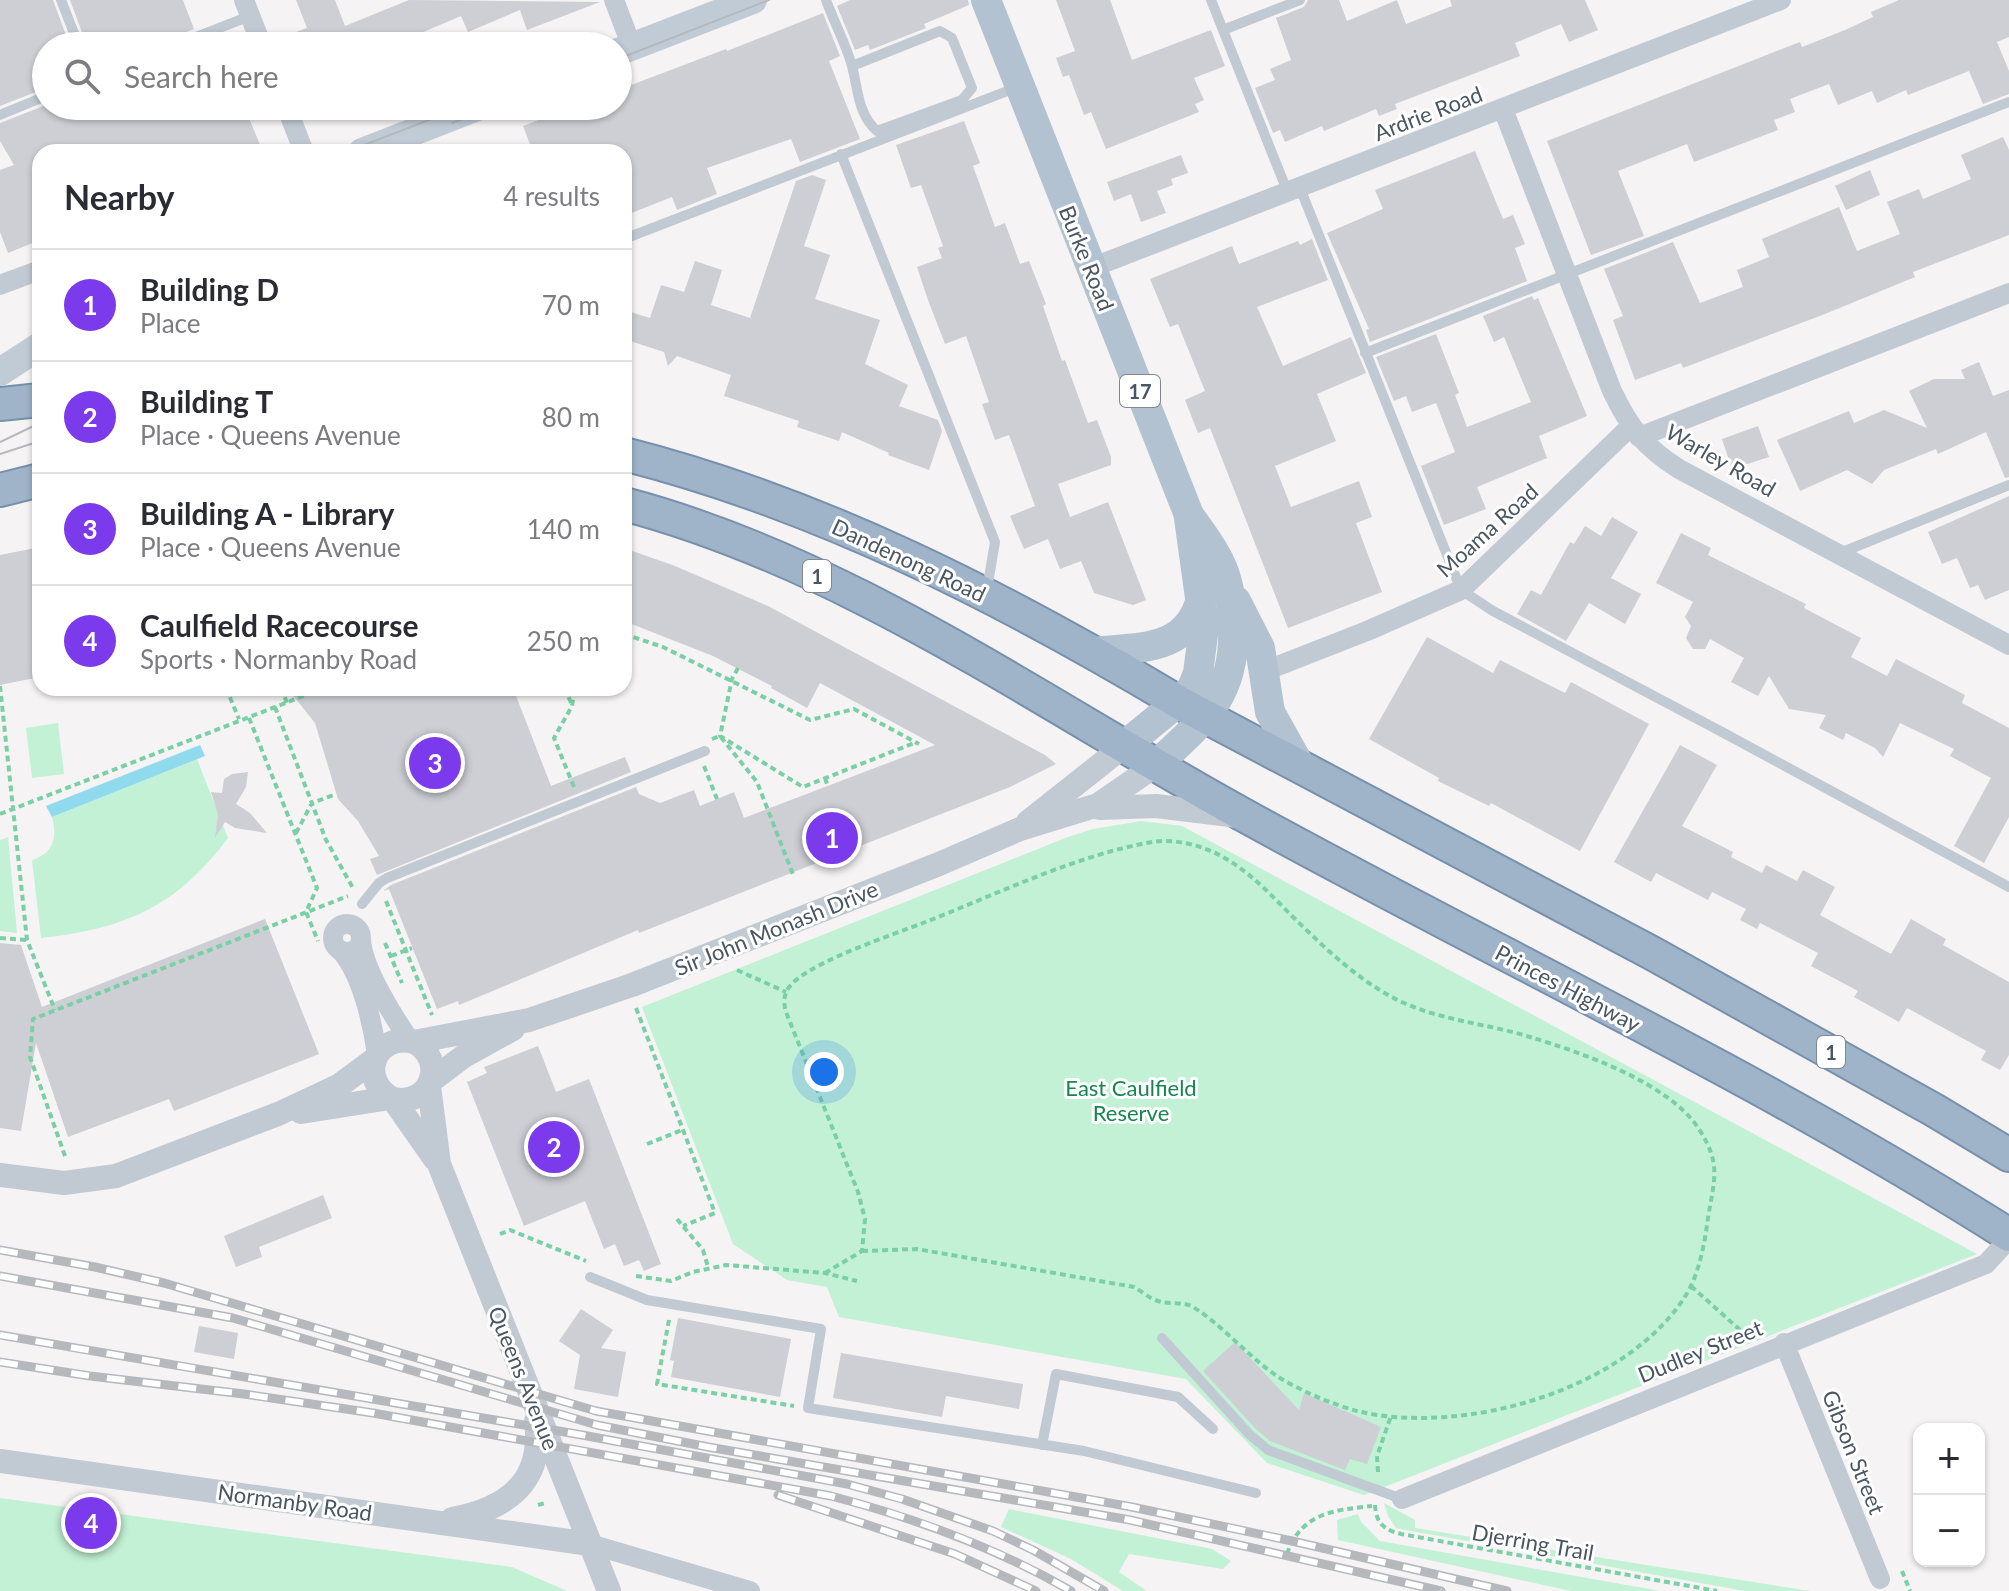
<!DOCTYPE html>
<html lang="en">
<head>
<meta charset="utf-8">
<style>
  body { margin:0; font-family:Lato,sans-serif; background:#f7f7f7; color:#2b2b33 }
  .controls { position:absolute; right:24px; bottom:24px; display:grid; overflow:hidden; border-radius:16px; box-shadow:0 2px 6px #0004 }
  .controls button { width:72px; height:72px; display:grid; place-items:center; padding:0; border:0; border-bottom:2px solid #e1e1e2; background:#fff; color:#2b2b33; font:40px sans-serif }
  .you { position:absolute; left:824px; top:1072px; width:28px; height:28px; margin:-20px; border:6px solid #fff; border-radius:50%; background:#1a73e8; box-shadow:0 0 0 12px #1a73e833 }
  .badge { display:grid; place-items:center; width:52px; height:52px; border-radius:50%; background:#7c3aed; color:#fff; font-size:26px; font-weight:700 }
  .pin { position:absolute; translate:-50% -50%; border:4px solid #fff; box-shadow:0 2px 8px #0006 }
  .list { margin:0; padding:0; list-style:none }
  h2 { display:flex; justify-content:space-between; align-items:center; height:104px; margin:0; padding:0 32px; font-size:34px }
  h2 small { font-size:26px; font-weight:400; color:#7c7c81 }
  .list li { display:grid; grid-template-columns:52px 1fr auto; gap:24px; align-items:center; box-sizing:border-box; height:112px; padding:0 32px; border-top:2px solid #e1e1e2 }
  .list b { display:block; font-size:30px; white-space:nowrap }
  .list p { margin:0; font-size:26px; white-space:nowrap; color:#7c7c81 }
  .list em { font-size:26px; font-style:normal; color:#7c7c81 }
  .icon { flex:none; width:44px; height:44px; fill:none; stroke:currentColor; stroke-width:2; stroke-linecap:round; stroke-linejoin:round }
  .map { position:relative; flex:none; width:2009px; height:1591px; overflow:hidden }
  .search { position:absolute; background:#fff; box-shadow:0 2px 6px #0004; left:32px; top:32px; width:600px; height:88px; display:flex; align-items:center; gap:20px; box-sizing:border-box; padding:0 28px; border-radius:44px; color:#7c7c81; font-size:30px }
  .panel { position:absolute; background:#fff; box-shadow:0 2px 6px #0004; left:32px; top:144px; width:600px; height:552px; border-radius:24px }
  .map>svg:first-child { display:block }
  .green { fill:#c3f1d5 }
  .water { fill:#90daee }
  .building { fill:#cdcfd5 }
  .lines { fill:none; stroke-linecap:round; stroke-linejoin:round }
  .trunk-casing { stroke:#7690ad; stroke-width:36 }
  .path { stroke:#7ad0a6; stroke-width:4; stroke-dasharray:6 4; stroke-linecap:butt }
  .service { stroke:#c1cad2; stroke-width:10 }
  .minor { stroke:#c1cad2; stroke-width:20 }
  .tertiary { stroke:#c1cad2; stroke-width:24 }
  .secondary { stroke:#c1cbd6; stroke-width:28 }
  .primary { stroke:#b3c2d1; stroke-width:30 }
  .trunk { stroke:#9fb4c9; stroke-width:32 }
  .tram { stroke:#b5b8bd; stroke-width:2 }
  .rail-casing { stroke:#b5b8bd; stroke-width:9 }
  .rail { stroke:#fff; stroke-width:6; stroke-dasharray:18; stroke-linecap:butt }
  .labels { text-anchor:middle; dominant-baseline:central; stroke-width:6; stroke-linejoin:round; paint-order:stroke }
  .shield { fill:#fff; stroke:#808990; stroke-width:2 }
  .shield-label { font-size:20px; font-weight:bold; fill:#4a5661 }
  .street-label { font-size:22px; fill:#4a5661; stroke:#fff }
  .park-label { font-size:22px; fill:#17864f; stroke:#fff }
</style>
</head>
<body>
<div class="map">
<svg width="2009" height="1591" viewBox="0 0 2009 1591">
  <rect width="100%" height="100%" fill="#f5f3f3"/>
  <path class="green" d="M58 723 64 774 32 778 26 728Z
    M197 759 228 838C176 907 125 929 41 938L32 860C53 854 58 837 52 817Z
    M1141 821 1182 826 1977 1254 1364 1495 1267 1463 1186 1379 839 1317 827 1287 787 1280 733 1244 642 1007 1068 837 1093 829Z
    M8 837 17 933 0 931V840Z
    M0 1498 512 1567 567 1591H0Z
    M1384 1503 1415 1520V1528L1810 1591H1745L1406 1530 1396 1528 1388 1516Z
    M1009 1509 1212 1549 1231 1561 1223 1569 1129 1554 1119 1572 1147 1591H1123L1071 1559 1001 1527Z
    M1358 1514 1361 1522 1380 1541 1660 1591H1571L1338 1540 1337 1520Z"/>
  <path class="water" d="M200 745 205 756 52 817 46 806Z"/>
  <path class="building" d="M0 0H53L70 46H46V88L0 106Z
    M70 0H183L194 29 152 46H87Z
    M296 0H335L345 26 409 0 600 2 527 30 520 10 468 32 461 16 407 39 410 46H302L296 32 307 28Z
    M850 0H968L969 5 924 24 926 28 870 50 868 45 855 50 837 6Z
    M1056 0H1110L1132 60 1211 30 1225 66 1194 78 1204 100 1195 104 1199 112 1106 149 1091 112 1084 115 1069 75 1063 77 1056 58 1075 51Z
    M1308 0H1339L1347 21 1397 0 1406 24 1452 6 1450 0H1585L1598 30 1569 42 1561 24 1515 43 1520 56 1395 104 1397 109 1379 116 1376 109 1324 131 1322 126 1285 142 1280 130 1273 133 1255 88 1275 80 1270 69 1291 60 1276 18 1304 7Z
    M1899 0H2009V37L1997 42 2009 71V94L1983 104 1969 71 1908 95 1906 90 1877 103 1872 91 1838 105 1829 84 1790 99 1795 112 1774 120 1778 130 1694 162 1687 144 1618 171 1644 236 1591 255 1547 141 1800 42 1802 47 1845 30 1873 17 1871 12Z
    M823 13 840 56 829 61 860 139 800 162 791 139 707 168 717 194 677 210 672 197 624 216V152H533L523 126 575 106H617L618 109V90L726 49 727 51Z
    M46 105 244 106 263 152H40V240L8 253 0 232V170L14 165 0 141V123Z
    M964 121 980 163 973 166 995 227 1005 223 1020 264 1029 261 1046 304 1043 306 1062 361 1065 360 1088 423 1097 420 1111 457V465L1058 484 1070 517 1108 502 1146 600 1133 605 1094 593 1081 561 1060 569 1048 539 1024 549 1010 516 1035 506 1009 435 995 440 982 404 989 402 966 336 945 344 928 300 917 267 942 258 938 248 943 246 921 185 911 188 896 145Z
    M2003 137 2009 150V235L1913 272 1915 277 1825 314 1683 368 1681 363 1635 380 1613 320 1623 316 1604 269 1673 242 1700 303 1743 287 1737 270 1769 257 1762 239 1839 207 1857 251 1900 234 1887 202 1919 189 1923 199 1971 179 1961 155Z
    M1475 151 1503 219 1513 215 1525 244 1515 248 1527 281 1370 342 1366 330 1369 329 1327 233 1383 209 1375 190Z
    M1181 155 1188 173 1171 179 1173 185 1157 191 1166 213 1141 222 1131 194 1114 201 1107 182Z
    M1870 170 1880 195 1846 210 1835 186Z
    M812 175 826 180 804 246 830 255 815 299 880 320 865 364 908 385 899 406 938 420 942 431 929 470 888 455 889 453 842 432 839 441 797 427 799 421 724 396 731 375 677 356 668 366 664 352 624 339V310L650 318 661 285 684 292 695 261 722 270 711 305 750 318 796 181Z
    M1312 239 1328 280 1257 307 1283 366 1351 337 1366 373 1317 394 1336 441 1275 466 1291 507 1359 481 1372 517 1356 523 1382 592 1288 628 1210 428 1198 433 1185 400 1205 391 1178 324 1170 327 1150 279 1232 246 1239 264 1298 241 1300 245Z
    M1532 296 1534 300 1538 298 1587 416 1539 436 1547 458 1477 487 1486 509 1444 525 1421 466 1455 452 1436 403 1412 412 1406 396 1394 401 1376 357 1436 334 1459 393 1455 395 1467 427 1531 402 1504 337 1494 342 1483 316Z
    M1979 362 1993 396 2009 390V477L2005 478 1986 432 1938 454 1936 449 1884 470 1872 484 1847 470 1800 491 1777 440 1849 411 1854 423 1884 410 1927 428 1909 391 1934 379H1965L1961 370Z
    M1758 426 1769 457 1732 469 1722 439Z
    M2009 496V590L1985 600 1978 585 1970 588 1957 558 1942 564 1928 532Z
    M1612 517 1638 532 1611 578 1641 594 1625 624 1589 603 1566 641 1517 614 1531 590 1541 595 1570 542 1574 544 1585 526 1601 536Z
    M1681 533 1711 548 1708 555 1806 604 1804 608 1861 638 1851 657 1887 676 1896 659 1965 695 1962 703 2009 728V817L1984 863 1954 846 1991 778 1950 756 1954 749 1900 723 1883 757 1875 748 1846 733 1843 740 1819 728 1826 715 1789 709 1769 676 1758 696 1731 682 1744 658 1710 639 1705 649H1693L1686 638 1691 626 1685 617 1693 602 1656 583Z
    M40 547V677L0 685V555Z
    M624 548 675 566 768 606 1045 755 1056 764 1010 787 639 933 638 930 459 1005 458 1001 437 1009 389 889 383 891 391 885 636 787 639 794 660 803 694 790 700 806 734 792 744 818 935 745 820 683 807 708 771 688 772 686 713 656 624 621Z
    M1427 637 1493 673 1500 660 1565 693 1571 682 1649 724 1580 851 1491 803 1489 806 1438 781 1439 778 1369 739Z
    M287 688H513L551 786 625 757 631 772 377 875 370 859 379 856 358 821 338 799 315 723Z
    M1680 745 1717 765 1682 826 1733 852 1731 857 1762 873 1766 865 1797 881 1803 870 1835 887 1820 915 1891 954 1911 919 1946 939 1943 945 2009 982V1055L2000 1070 1981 1060 1986 1051 1907 1008 1899 1022 1854 997 1858 991 1811 966 1818 953 1760 923 1757 929 1740 920 1746 909 1712 892 1708 900 1656 873 1651 882 1614 862Z
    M248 772 246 787 236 804 250 813 267 833 235 828 225 822 215 838 218 815 211 792 222 793 224 779 232 774Z
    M265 919 319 1054 174 1111 169 1099 68 1137 36 1043 21 1131 0 1128V943L21 945 42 1007Z
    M538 1046 556 1092 589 1079 661 1264 644 1271 639 1260 624 1266 615 1244 604 1249 585 1201 524 1226 467 1082 487 1073 484 1067Z
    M323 1195 332 1218 259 1247 262 1257 236 1267 224 1236Z
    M581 1309 613 1330 601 1348 626 1352 618 1397 574 1389 580 1355 559 1341Z
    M678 1318 791 1339 780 1397 671 1377 674 1361 670 1360Z
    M199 1326 238 1333 234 1359 194 1352Z
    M1235 1342 1299 1410 1304 1393 1381 1427 1367 1464 1350 1459 1345 1470 1270 1441 1255 1428 1203 1371Z
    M841 1353 1023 1384 1019 1409 946 1396 942 1417 833 1398Z"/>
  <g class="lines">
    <g class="trunk-casing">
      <path id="trunk" d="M0 404 40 400
        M624 454C821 504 1004 598 1178 702L1650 952 1934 1110 2009 1155
        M0 490 40 480
        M624 504C851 564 1046 707 1249 818 1502 957 1765 1080 2009 1235"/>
    </g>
    <path class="path" d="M624 634 663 647 810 720 854 709 919 744
      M738 668 732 679 720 736 803 787 914 743
      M0 686 27 940 55 1010
      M226 688 239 719
      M281 688 287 703
      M565 688 571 703
      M275 707 326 840 353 888
      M249 718 317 888 306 912 318 941
      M712 739 720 736 757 782 794 877
      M704 766 717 799
      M825 778 828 787
      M574 787 554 738 572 706 575 688
      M0 814 324 688
      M296 833 312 803 336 794
      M386 901 432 1015
      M0 938 27 940
      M385 943 402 983
      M391 956 412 948
      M737 970 786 992
      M636 1008 715 1213 683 1226
      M647 1144 682 1130
      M65 1156 30 1057 33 1019 348 896
      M677 1219 703 1250 708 1267
      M500 1234 510 1230 586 1261
      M825 1273 862 1251 865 1219 858 1192 786 1012C782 999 785 989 796 980 823 958 889 936 923 923 995 895 1076 855 1152 842 1164 840 1177 841 1189 844 1234 854 1263 887 1294 918 1327 950 1362 984 1404 1003 1444 1021 1489 1024 1530 1037 1583 1053 1669 1083 1699 1129 1722 1165 1714 1180 1708 1218 1705 1241 1700 1269 1689 1290 1632 1389 1464 1437 1357 1411 1332 1404 1303 1392 1280 1378 1249 1358 1225 1327 1193 1307 1183 1301 1169 1305 1158 1301 1149 1298 1141 1291 1134 1287L917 1249 862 1251
      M636 1276 671 1281 693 1272 726 1265 825 1273 857 1281
      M1691 1286 1749 1338
      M669 1320 657 1384 794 1406
      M1378 1472 1377 1456 1391 1416
      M538 1505 545 1503
      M1375 1505C1376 1523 1384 1530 1401 1534L1717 1591
      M1287 1554C1301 1513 1334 1510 1372 1506
      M1902 1571 1910 1591"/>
    <path class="service" d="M61 0 79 46
      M826 0C834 22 846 44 852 66 858 89 858 115 877 131L962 100 972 88 952 38 940 31 852 66
      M1211 0 1288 193
      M1223 30 1300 0
      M173 46 250 16
      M0 115 46 96
      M841 154 995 542 987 589
      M1300 188 1461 590 1493 611 1722 732 2009 887
      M624 239 1018 87
      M1365 353 2009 102
      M1840 553 2009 485
      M362 904 379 883 387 878 705 751
      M590 1277 647 1300 821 1329 808 1408 1084 1451 1256 1493
      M1162 1338 1249 1434 1268 1450 1402 1499
      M1042 1445 1056 1374 1178 1397 1213 1429"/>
    <path class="minor" d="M244 0 262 46
      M614 0 632 47
      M286 106 304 152
      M1503 109 1612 391C1630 428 1644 447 1679 469L2009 645
      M1091 268 1781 0
      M0 285 40 270
      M1639 437 2009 293
      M1265 671 1367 631 1461 590 1630 427
      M333 938a14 14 0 1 1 28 0a14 14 0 1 1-28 0Z
      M361 939C362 967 394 1018 411 1042
      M339 949C361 971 373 1024 377 1055
      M1784 1343 1880 1579
      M1402 1499 1986 1264 2009 1239
      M590 1544 750 1591"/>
    <path class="tertiary" d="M1100 808 1156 806 1238 816
      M1028 822 1124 746
      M414 1042C448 1060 431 1107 393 1099 357 1080 374 1032 414 1042L529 1020 632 985 939 864 1020 829 1098 805 1156 765
      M431 1081 464 1056 513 1029
      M429 1086 439 1164 609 1591
      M393 1099 435 1159
      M301 1112 390 1098
      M0 1175 64 1183 116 1176 278 1114 340 1085 375 1059
      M0 1461 590 1544
      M452 1519C507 1509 544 1482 536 1421"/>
    <path class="secondary" d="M618 52 753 0
      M362 152 480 106
      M0 372 40 346"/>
    <path class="primary" d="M986 0 1189 515C1220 558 1231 573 1233 627 1236 696 1203 721 1156 765
      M1236 601 1260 648 1270 712 1300 766
      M1092 652C1137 647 1188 653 1201 598
      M1124 746 1178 702 1192 688 1198 673 1204 627 1189 518"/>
    <use href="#trunk" class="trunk"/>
    <path class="tram" d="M618 59 769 0
      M452 123 497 106
      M346 152 465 106
      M0 442 40 423
      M0 454 40 441"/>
    <g class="rail-casing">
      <path id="rail" d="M0 1250 95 1267 164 1283 596 1411 1132 1507 1292 1541 1507 1591
        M0 1276 233 1318 597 1425 708 1447 1130 1520 1441 1591
        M0 1335 582 1435 847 1484 902 1499 993 1531 1033 1550 1104 1591
        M0 1362 90 1376 244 1394 373 1413 831 1496C915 1518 995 1547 1071 1591
        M778 1495 955 1554 1036 1591"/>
    </g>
    <use href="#rail" class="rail"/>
  </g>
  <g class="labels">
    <g class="shield">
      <rect x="1120" y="375" width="40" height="32" rx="6"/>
      <rect x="803" y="560" width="28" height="32" rx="6"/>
      <rect x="1817" y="1036" width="28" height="32" rx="6"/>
    </g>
    <g class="shield-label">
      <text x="1140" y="391">17</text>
      <text x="817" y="576">1</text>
      <text x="1831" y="1052">1</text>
    </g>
    <g class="street-label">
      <text transform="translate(1428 113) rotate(-21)">Ardrie Road</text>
      <text transform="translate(1087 258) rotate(68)">Burke Road</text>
      <text transform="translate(1721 460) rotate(30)">Warley Road</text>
      <text transform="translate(1487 530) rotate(-42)">Moama Road</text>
      <text transform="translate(909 560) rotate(25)">Dandenong Road</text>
      <text transform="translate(776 928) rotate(-22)">Sir John Monash Drive</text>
      <text transform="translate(1568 988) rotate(28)">Princes Highway</text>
      <text transform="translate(1700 1351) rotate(-22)">Dudley Street</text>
      <text transform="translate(524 1378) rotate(68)">Queens Avenue</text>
      <text transform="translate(1854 1452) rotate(68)">Gibson Street</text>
      <text transform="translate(295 1502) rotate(8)">Normanby Road</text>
      <text transform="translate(1533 1542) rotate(10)">Djerring Trail</text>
    </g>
    <g class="park-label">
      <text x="1131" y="1087">East Caulfield<tspan x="1131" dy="25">Reserve</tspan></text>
    </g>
  </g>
</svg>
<div class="controls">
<button>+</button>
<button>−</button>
</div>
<div class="you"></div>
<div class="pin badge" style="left:832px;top:838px">1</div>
<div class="pin badge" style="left:554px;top:1147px">2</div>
<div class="pin badge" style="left:435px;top:763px">3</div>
<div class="pin badge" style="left:91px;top:1523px">4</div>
<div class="search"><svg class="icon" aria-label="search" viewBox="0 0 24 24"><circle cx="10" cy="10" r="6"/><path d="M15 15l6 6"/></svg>Search here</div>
<section class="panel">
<h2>Nearby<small>4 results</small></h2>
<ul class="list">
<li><span class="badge">1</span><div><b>Building D</b><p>Place</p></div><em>70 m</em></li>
<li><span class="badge">2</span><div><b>Building T</b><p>Place · Queens Avenue</p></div><em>80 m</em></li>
<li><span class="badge">3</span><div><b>Building A - Library</b><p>Place · Queens Avenue</p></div><em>140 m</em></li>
<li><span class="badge">4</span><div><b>Caulfield Racecourse</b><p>Sports · Normanby Road</p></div><em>250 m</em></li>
</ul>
</section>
</div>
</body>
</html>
